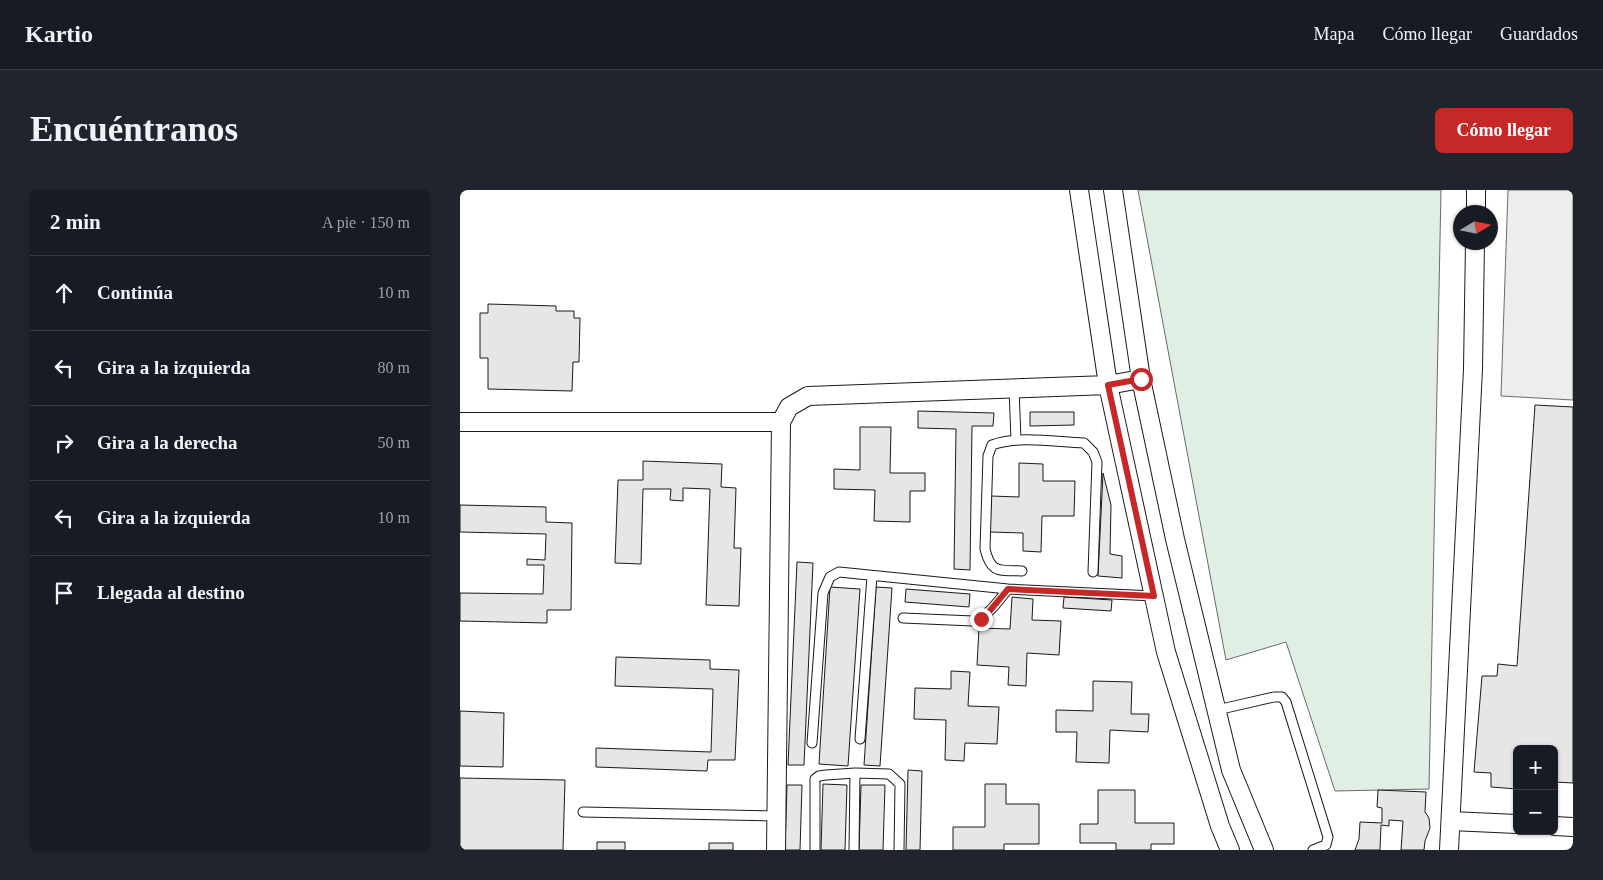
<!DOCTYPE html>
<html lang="es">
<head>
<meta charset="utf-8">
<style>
  body { margin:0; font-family:"Times New Roman",serif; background:#20242c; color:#f1f3f6 }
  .controls { position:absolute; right:15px; bottom:15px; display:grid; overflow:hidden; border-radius:8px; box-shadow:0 1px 4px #0004 }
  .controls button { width:45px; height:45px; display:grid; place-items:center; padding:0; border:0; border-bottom:1px solid #363941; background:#171b24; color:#f1f3f6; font:25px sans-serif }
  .compass { position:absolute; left:993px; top:15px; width:45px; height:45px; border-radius:50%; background:#171b24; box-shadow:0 1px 4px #0004; rotate:80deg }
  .stop { position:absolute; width:15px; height:15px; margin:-11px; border:4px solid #c62828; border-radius:50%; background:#fff }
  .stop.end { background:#c62828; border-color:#fff; box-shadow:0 1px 5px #0008 }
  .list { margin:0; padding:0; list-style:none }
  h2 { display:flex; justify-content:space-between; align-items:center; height:65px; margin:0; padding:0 20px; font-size:21px }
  h2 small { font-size:16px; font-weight:400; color:#9ea1a6 }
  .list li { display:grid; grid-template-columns:32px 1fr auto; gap:15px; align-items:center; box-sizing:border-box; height:75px; padding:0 20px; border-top:1px solid #363941 }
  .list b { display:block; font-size:19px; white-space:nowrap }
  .list em { font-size:16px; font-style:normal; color:#9ea1a6 }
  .icon { flex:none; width:28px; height:28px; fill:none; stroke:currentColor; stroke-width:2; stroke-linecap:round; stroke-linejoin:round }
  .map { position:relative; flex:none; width:1113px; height:660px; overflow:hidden; border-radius:8px }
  header { display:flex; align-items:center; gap:30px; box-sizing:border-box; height:70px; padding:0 25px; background:#171b24; border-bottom:1px solid #363941 }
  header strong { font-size:24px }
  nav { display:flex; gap:28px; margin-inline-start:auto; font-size:18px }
  .intro { display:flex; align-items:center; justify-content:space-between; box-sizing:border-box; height:120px; padding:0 30px }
  h1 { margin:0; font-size:35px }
  .button { padding:12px 22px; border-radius:8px; background:#c62828; color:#fff; font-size:18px; font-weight:700 }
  main { display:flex; gap:30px; padding:0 30px }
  aside { flex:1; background:#171b24; border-radius:8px; box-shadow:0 1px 4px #0004 }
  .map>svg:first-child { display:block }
  .green { fill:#e0efe3; stroke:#6a6a6a }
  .parking { fill:#ededed; stroke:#6a6a6a }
  .building { fill:#e6e6e6; stroke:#1a1a1a }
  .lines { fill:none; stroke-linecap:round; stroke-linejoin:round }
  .lane-casing { stroke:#1a1a1a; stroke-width:11 }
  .street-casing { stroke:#1a1a1a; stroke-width:20 }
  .lane { stroke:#fff; stroke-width:9 }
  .street { stroke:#fff; stroke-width:18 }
  .route { stroke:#c62828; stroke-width:6 }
</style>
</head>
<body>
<header>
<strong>Kartio</strong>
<nav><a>Mapa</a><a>Cómo llegar</a><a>Guardados</a></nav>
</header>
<div class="intro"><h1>Encuéntranos</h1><a class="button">Cómo llegar</a></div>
<main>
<aside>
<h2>2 min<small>A pie · 150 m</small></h2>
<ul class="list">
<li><svg class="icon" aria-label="ahead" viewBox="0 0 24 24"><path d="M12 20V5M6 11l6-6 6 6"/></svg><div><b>Continúa</b></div><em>10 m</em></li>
<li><svg class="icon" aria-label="left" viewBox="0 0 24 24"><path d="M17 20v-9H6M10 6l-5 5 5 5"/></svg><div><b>Gira a la izquierda</b></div><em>80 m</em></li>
<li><svg class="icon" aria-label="right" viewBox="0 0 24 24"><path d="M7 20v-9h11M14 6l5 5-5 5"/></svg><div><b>Gira a la derecha</b></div><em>50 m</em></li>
<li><svg class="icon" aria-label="left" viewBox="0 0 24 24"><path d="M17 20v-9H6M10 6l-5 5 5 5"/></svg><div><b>Gira a la izquierda</b></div><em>10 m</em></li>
<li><svg class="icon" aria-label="arrive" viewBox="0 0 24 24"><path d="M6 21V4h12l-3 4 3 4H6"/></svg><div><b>Llegada al destino</b></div></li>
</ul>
</aside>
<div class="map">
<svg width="1113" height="660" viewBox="0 0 1113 660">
  <rect width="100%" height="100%" fill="#fff"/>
  <path class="green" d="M678 0H981L969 599 875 601 826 452 766 470Z"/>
  <path class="parking" d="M1048 0H1113V210L1041 206Z"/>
  <path class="building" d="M28 114 96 116V121H114V128H120L119 172H113L112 201 28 199V168H20V123H28Z
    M1075 215 1113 217V593L1094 592V559H1057V599L1031 597V583L1014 582 1022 486H1037L1038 474 1057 476Z
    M458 221 534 223 533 236H512L510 380 494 379 496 239 458 238Z
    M570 222H614V235L570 236Z
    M400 237H431L430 283H465V301H450V332L414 331 415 300 374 299V279L400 280Z
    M183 271 262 274 261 297 276 298 274 358H281L279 416 246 415 250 299 223 298V311L210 310 211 299H183L181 374 155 373 158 290H183Z
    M559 273 583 274V291H615L614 326H582L581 362 563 361V343L530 342 531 306 559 307Z
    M643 283 651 315 650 364 662 366V388L638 386Z
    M0 315 86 317V332L112 333 111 420H87V433L0 431V403L83 404 84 375H67V369L85 370 86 344 0 342Z
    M337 372 353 373 344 575H328Z
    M370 397 400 399 388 576 359 574Z
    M416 397 432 398 420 576 404 575Z
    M446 399 510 404 509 417 445 412Z
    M552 407 573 409 572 430 601 431 599 465 567 463 566 496 548 495 549 477 517 475 519 438 550 439Z
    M604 407 652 410 651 421 603 418Z
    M156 467 250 470V479L279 480 275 570H248L247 581 136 577V558L251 562 253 499 155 496Z
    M491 481 510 482 508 516 539 517 537 554 505 553 504 571 485 570 486 530 454 529 455 498 491 499Z
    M633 491 672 492 671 524H689L688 542 650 540 649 573 616 572 617 542H596V520L633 521Z
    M0 521 44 523 43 577 0 576Z
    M448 580 462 581 460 660H446Z
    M0 588 105 590 103 660H0Z
    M363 594 387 595 385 660H361Z
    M525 594H546V614H579V654H544V660H493V637H525Z
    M327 595H342L340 660H325Z
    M401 595H425L423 660H399Z
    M638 600H675V633H714V654H691V660H656V653H620V634H638Z
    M918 600 966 602 965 622 969 628 970 638 965 651 964 660H941L943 631 929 630V636L921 635 920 660H895L899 649 900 632 922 633V618L917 617Z
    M137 652H165V660H137Z
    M249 653H273V660H249Z"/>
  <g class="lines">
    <g class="lane-casing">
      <path id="lane" d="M554 198 556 250
        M562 381C539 380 531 384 525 359L528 266 532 255C559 245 595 252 624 253L633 262 637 272 633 382
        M443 428 513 431C529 426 538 411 548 399
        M757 520 814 507H822L826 512 868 647 866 655 853 660
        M400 549 412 386
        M352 553 363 403 370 387 379 382 548 399 694 406
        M123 622 317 626
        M355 660V589L359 586 366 585 395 583 429 584 440 594 439 660
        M394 660 395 583"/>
    </g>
    <g class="street-casing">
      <path id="street" d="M619 0 648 195 706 462 760 636 770 660
        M653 0 681 189 715 349 771 580 804 660
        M1016 22V0
        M0 232H321L329 217 348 206 648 195 681 189
        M991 631 1057 634
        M1094 636 1113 637
        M316 660 321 232
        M989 660 1013 179 1015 52"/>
    </g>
    <use href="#lane" class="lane"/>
    <use href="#street" class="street"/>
  </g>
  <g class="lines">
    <path class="route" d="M521 429 528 423 548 399 694 406 648 195 681 189"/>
  </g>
</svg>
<div class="controls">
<button>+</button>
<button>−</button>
</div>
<svg class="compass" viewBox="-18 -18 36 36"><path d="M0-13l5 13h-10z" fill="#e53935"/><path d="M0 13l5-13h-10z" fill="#9ea1a6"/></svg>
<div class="stop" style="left:681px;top:189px"></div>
<div class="stop end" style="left:521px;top:429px"></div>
</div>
</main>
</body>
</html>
